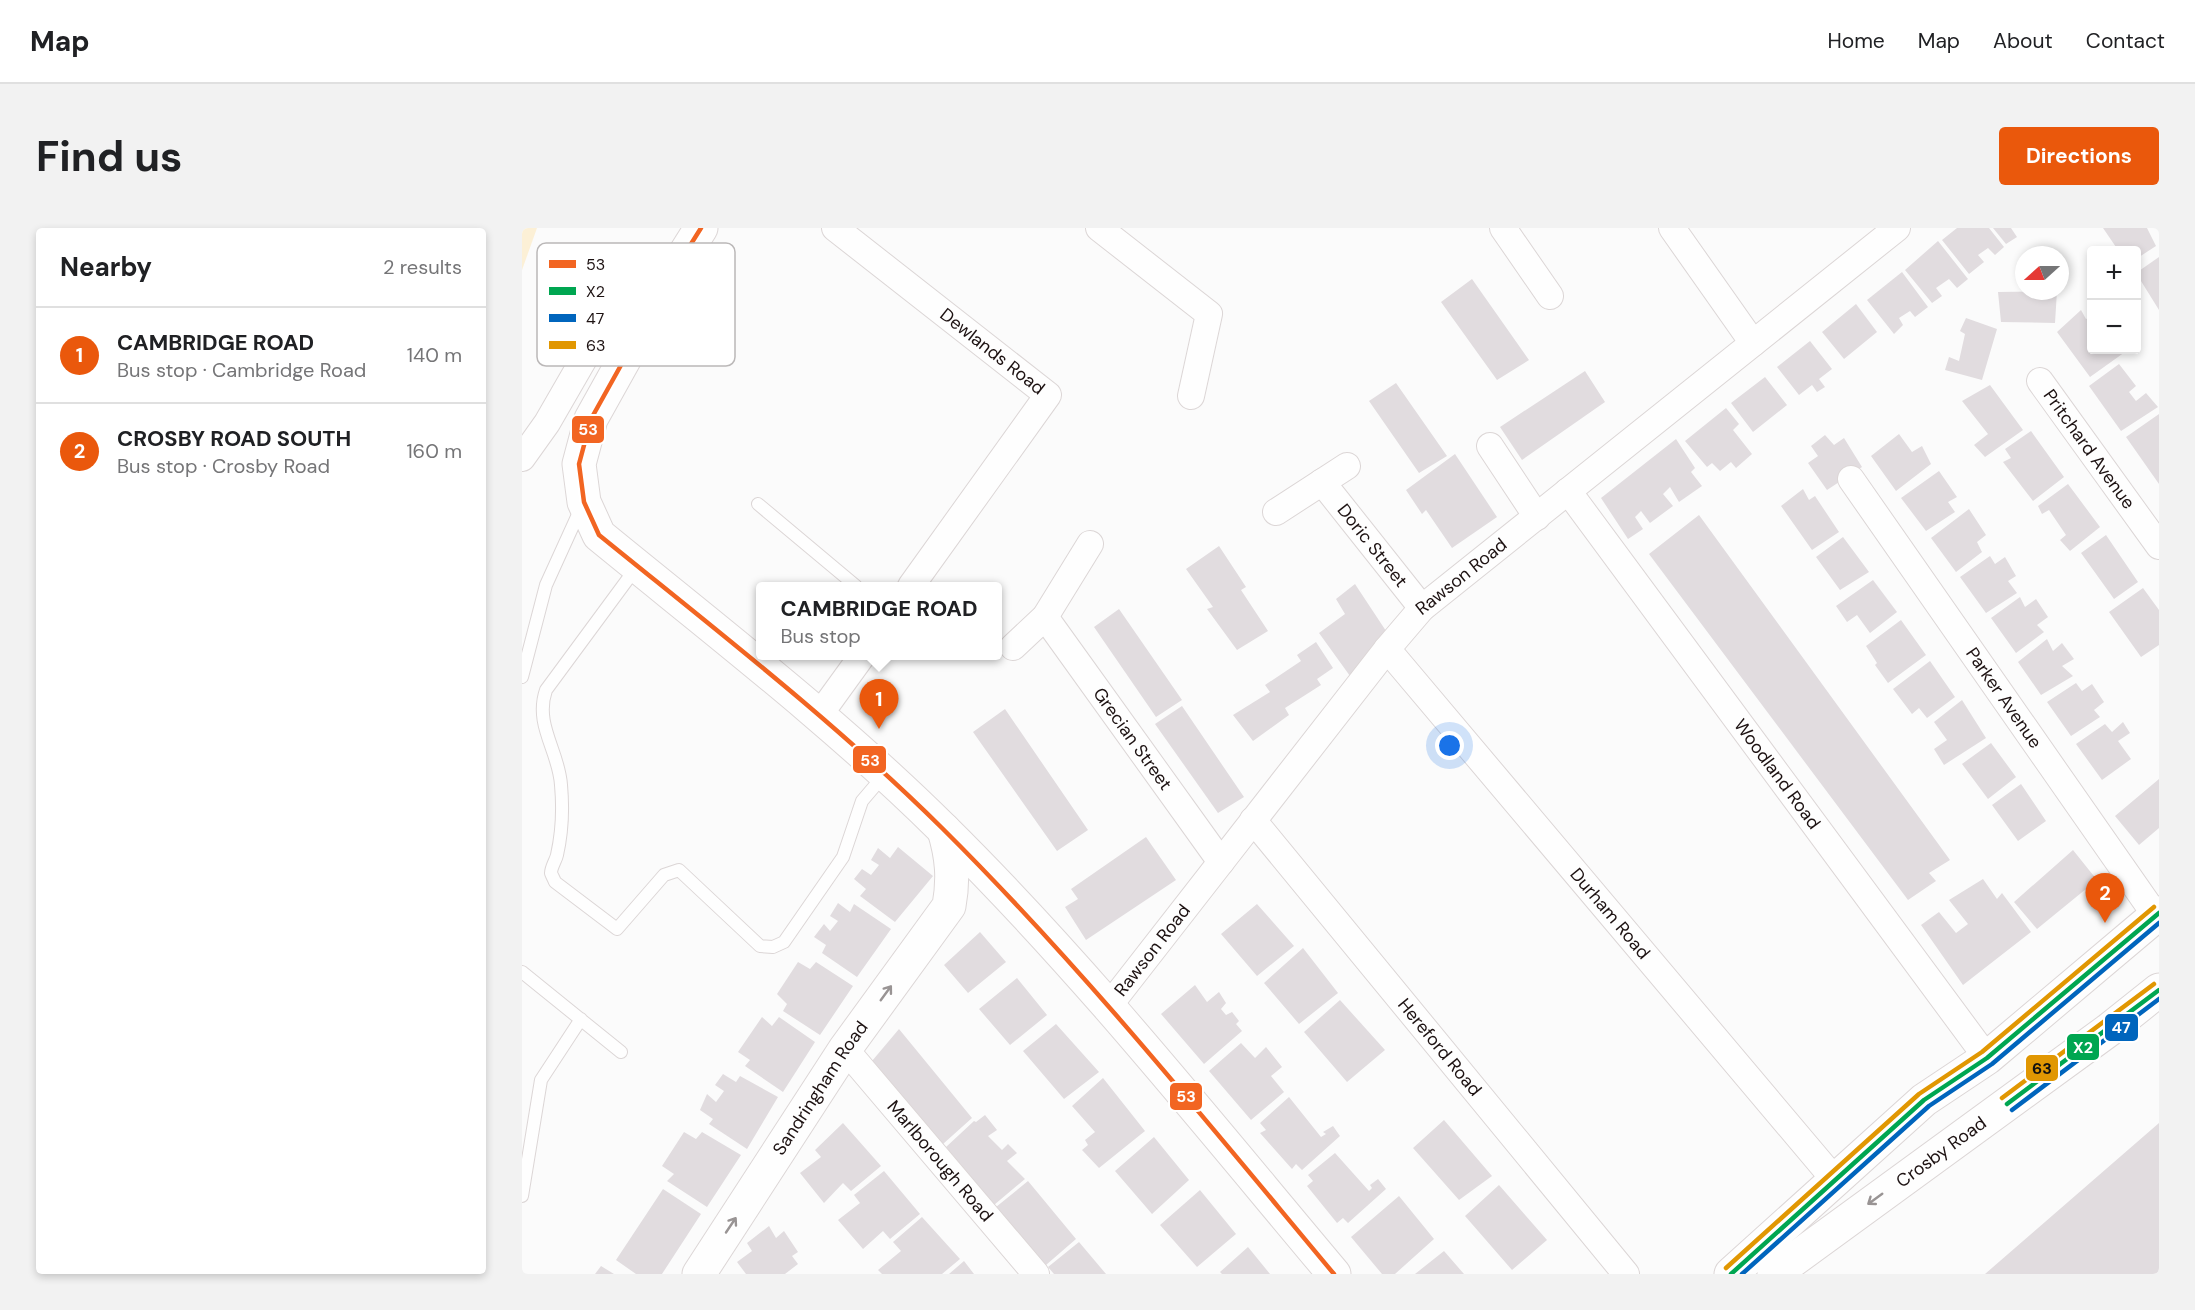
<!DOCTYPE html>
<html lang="en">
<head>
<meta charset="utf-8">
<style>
  body { margin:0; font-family:"DM Sans",sans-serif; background:#f2f2f2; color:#202124 }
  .controls { position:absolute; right:18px; top:18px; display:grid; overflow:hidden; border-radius:6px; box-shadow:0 3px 9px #0003 }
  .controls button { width:54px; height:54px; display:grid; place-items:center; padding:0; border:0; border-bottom:2px solid #e0e0e0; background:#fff; color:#202124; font:30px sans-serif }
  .compass { position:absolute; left:1493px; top:18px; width:54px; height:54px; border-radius:50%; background:#fff; box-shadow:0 3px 9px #0003; rotate:249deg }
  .you { position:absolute; left:928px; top:518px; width:21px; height:21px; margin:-15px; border:4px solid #fff; border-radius:50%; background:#1a73e8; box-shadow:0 0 0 9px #1a73e833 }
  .badge { display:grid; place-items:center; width:39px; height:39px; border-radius:50%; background:#ea580c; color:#fff; font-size:20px; font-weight:700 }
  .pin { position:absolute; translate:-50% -50px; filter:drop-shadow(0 2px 3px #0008) }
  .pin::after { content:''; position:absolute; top:32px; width:21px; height:18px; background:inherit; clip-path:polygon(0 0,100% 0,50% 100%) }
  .popup { position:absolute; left:234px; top:354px; width:246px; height:78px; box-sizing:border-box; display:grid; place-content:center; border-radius:6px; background:#fff; filter:drop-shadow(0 2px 4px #0005); font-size:20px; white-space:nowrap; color:#757577 }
  .popup b { font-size:22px; color:#202124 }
  .popup::after { content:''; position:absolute; left:50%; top:100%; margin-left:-12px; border:12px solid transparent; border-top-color:#fff }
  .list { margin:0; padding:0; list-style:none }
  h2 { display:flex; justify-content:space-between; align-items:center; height:78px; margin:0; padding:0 24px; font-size:26px }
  h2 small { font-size:20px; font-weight:400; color:#757577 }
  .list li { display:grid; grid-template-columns:39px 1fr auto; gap:18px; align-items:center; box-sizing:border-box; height:96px; padding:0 24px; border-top:2px solid #e0e0e0 }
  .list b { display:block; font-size:22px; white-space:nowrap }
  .list p { margin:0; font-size:20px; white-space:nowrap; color:#757577 }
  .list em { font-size:20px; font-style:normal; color:#757577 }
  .map { position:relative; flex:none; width:1637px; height:1046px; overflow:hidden; border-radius:6px }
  header { display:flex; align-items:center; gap:36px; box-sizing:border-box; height:84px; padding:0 30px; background:#fff; border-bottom:2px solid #e0e0e0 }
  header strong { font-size:28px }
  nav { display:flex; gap:33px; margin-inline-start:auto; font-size:21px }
  .intro { display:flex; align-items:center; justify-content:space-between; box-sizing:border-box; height:144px; padding:0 36px }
  h1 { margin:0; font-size:42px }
  .button { padding:15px 27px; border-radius:6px; background:#ea580c; color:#fff; font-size:21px; font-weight:700 }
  main { display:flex; gap:36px; padding:0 36px }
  aside { flex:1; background:#fff; border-radius:6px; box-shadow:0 3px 9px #0003 }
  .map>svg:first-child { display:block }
  .green { fill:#fcf0d6 }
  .building { fill:#e1dcdf }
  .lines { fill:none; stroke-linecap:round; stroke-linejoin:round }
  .lane-casing { stroke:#dcd6d6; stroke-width:14 }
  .street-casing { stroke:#dcd6d6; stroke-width:28 }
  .secondary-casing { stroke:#dcd6d6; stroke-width:35 }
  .highway-casing { stroke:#dcd6d6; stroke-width:35 }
  .lane { stroke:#fefefe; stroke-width:12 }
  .street { stroke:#fefefe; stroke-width:26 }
  .secondary { stroke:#fefefe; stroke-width:33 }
  .highway { stroke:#fefefe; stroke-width:33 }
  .bus-1-casing { stroke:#fff; stroke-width:9 }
  .bus-2-casing { stroke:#fff; stroke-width:9 }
  .bus-3-casing { stroke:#fff; stroke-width:9 }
  .bus-4-casing { stroke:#fff; stroke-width:9 }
  .bus-1 { stroke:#f26522; stroke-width:4.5 }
  .bus-2 { stroke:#00a651; stroke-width:4.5 }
  .bus-3 { stroke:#0065bd; stroke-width:4.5 }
  .bus-4 { stroke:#e19702; stroke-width:4.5 }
  .oneway { stroke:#999494 }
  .labels { text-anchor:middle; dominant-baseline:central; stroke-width:4.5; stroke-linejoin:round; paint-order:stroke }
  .street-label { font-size:18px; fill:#1d1212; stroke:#fff }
  .key { fill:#fff; stroke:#bbb8b8; stroke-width:1.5 }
  .key-label { font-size:16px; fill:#1d1212 }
  .line-badge { stroke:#fff; stroke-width:2 }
  .badge-label { font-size:16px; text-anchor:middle; font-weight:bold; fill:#fff }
  .pale-badge-label { font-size:16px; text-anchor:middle; font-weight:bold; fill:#111 }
</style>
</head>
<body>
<header>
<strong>Map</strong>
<nav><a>Home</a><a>Map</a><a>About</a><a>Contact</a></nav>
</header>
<div class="intro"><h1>Find us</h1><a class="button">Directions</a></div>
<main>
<aside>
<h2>Nearby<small>2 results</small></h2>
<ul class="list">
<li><span class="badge">1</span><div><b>CAMBRIDGE ROAD</b><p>Bus stop · Cambridge Road</p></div><em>140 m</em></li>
<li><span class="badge">2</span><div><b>CROSBY ROAD SOUTH</b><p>Bus stop · Crosby Road</p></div><em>160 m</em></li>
</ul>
</aside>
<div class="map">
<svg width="1637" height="1046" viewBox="0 0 1637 1046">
  <rect width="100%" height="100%" fill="#fbfbfb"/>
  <path class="green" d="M0 0H15L0 42Z"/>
  <path class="building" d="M1435 0H1467L1482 19 1473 27 1466 20 1456 27 1462 34 1447 46 1420 12Z
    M1471 0H1489L1495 9 1484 16Z
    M1581 0H1625L1634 18 1614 31V22H1596Z
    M1416 13 1446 51 1435 60 1427 51 1414 60 1420 68 1410 75 1383 42Z
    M1637 29V82L1614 45Z
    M1380 44 1406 79 1393 89 1388 83 1377 90 1381 97 1372 106 1345 72Z
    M950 51 1007 132 975 152 919 74Z
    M1535 63 1533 95 1479 94 1476 64Z
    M1334 76 1355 104 1322 131 1300 104Z
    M1559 82 1564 91 1570 88V122H1601L1603 124 1568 149 1535 104Z
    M1444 90 1475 101 1460 152 1423 142 1427 129 1437 133 1443 106 1438 103Z
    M1288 113 1310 141 1297 151 1303 159 1295 164 1290 157 1277 167 1255 139Z
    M1597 136 1614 158 1607 164 1614 173 1624 165 1636 179 1599 203 1567 158Z
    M1063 143 1083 174 1000 232 978 199Z
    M1243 149 1265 177 1231 204 1209 175Z
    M874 155 925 228 897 245 847 173Z
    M1468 157 1501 202 1463 229 1452 217 1466 206 1440 173Z
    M1204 180 1217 196 1211 202 1230 226 1214 240 1209 234 1198 243 1190 235 1185 239 1163 213Z
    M1637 186V256L1604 209Z
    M1509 203 1542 249 1511 273 1481 234 1489 230 1483 221Z
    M1377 206 1390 224 1400 218 1409 236 1374 263 1349 228Z
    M1303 207 1312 217 1322 210 1340 239 1305 262 1286 235 1296 228 1289 218Z
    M1154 211 1173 240 1169 244 1180 258 1157 274 1148 259 1141 266 1151 278 1128 295 1119 283 1113 289 1121 301 1106 311 1079 270Z
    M933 226 975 289 930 320 904 282 900 286 884 262Z
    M1417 243 1435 269 1426 274 1433 284 1404 303 1379 270Z
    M1546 256 1578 299 1548 323 1538 312 1544 307 1527 282 1520 286 1516 278Z
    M1281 261 1287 272 1293 268 1317 304 1290 322 1259 278Z
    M1447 281 1464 307 1455 314 1460 324 1434 344 1409 310Z
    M1177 287 1428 632 1407 645 1414 653 1386 672 1127 326Z
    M1584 307 1616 354 1592 371 1559 325Z
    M1321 309 1347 344 1318 362 1294 329Z
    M697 318 724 359 719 362 746 403 715 422 685 381 691 379 664 341Z
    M1468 328 1473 336 1483 329 1494 348 1486 353 1495 365 1464 385 1438 349Z
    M1351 352 1375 384 1348 405 1335 387 1325 394 1314 378Z
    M833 356 866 406 828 448 797 405 823 386 814 371Z
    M1621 360 1637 382V417L1619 429 1587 384Z
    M1498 369 1503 379 1514 371 1526 389 1515 397 1522 404 1494 425 1469 390Z
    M597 381 660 472 634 489 572 399Z
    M1379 392 1404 427 1366 455 1353 437 1355 435 1344 418Z
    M1525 411 1531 423 1540 415 1552 431 1540 438 1551 448 1519 467 1496 434Z
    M794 414 811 440 795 451 799 457 763 480 767 487 731 513 711 487 748 464 743 457 779 433 775 427Z
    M1408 433 1433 469 1405 490 1397 480 1390 486 1371 461Z
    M1554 455 1560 463 1570 456 1582 474 1572 482 1578 489 1549 508 1525 474Z
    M1440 472 1464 510 1422 537 1412 521 1425 512 1412 494Z
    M660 478 722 569 696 585 633 496Z
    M483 481 566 602 535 623 451 504Z
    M1601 494 1608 505 1596 513 1609 531 1580 552 1554 516 1583 496 1590 504Z
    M1469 515 1494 549 1466 571 1440 536Z
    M1637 551V600L1617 617 1593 588Z
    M1499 556 1524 593 1496 613 1470 577Z
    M624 609 654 652 564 712 543 679 556 671 549 661Z
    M376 619 411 648 373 694 338 668 344 661 332 651 340 641 349 647 357 637 349 632 356 620 368 630Z
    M1551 622 1575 652 1515 701 1492 674Z
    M1461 651 1475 671 1480 665 1509 704 1441 757 1399 697 1417 684 1434 705 1446 696 1427 672Z
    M316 675 328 684 332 676 369 701 335 749 300 725 304 717 292 709 302 696 308 703 316 693 308 688Z
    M735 676 772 718 735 748 699 706Z
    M458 704 484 734 446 765 422 737Z
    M781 720 816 765 777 796 742 755Z
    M276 734 288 741 294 734 331 758 298 807 261 783 265 776 255 766Z
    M495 750 525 787 488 817 457 781Z
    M673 757 685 774 697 764 704 775 699 781 704 787 710 784 717 793 714 796 720 803 682 836 639 786Z
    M818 772 863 822 825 854 782 804Z
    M240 789 250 798 257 789 293 814 261 864 223 838 228 832 216 824Z
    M534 796 577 844 542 871 501 823Z
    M377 801 450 890 421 916 350 833Z
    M719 815 733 830 744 819 760 839 749 848 762 864 729 892 687 843Z
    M201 846 214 854 218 848 256 869 225 921 187 896 191 891 178 882 185 866 194 874 202 863 193 857Z
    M581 850 623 903 577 940 560 922 566 917 563 912 573 904 550 878Z
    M767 869 799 909 804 906 801 904 811 898 818 908 780 942 774 936 770 941 738 905 744 902 738 895Z
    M463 887 475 902 466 908 480 922 486 916 495 925 485 933 503 951 472 977 424 919 452 893 454 894Z
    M922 892 970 948 937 972 891 920Z
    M321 895 359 938 329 963 321 955 302 975 278 945 299 929 293 922Z
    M1637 895V1046H1463Z
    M162 904 174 911 180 904 219 927 185 979 145 953 152 946 140 938Z
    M632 909 667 952 630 986 593 943Z
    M813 925 847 963 850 960 848 957 856 951 864 961 826 995 821 990 815 995 785 958 791 953 786 947Z
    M362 943 398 986 368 1011 361 1003 341 1021 316 992 338 975 332 967Z
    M506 953 554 1011 524 1037 474 979Z
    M977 957 1025 1012 990 1042 943 988Z
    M141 961 179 986 140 1046H114L94 1032Z
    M678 962 714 1006 675 1039 638 997Z
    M877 968 912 1011 873 1046H860L829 1009Z
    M400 989 438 1031 420 1046H360L356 1042 379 1023 371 1014Z
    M247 998 254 1010 262 1003 276 1024 270 1028 276 1036 263 1046H224L215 1034 230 1023 225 1015Z
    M557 1014 584 1046H532L526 1039Z
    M726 1019 748 1046H700L698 1044Z
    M922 1023 942 1046H893Z
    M442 1033 452 1046H427Z
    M79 1038 92 1046H73Z"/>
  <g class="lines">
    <g class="lane-casing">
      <path id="lane" d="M236 276 334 358
        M114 340 24 462C12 497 37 523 39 557 41 579 40 605 35 627 34 632 29 639 29 645 30 648 32 651 33 654L95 701 142 647 157 642 238 718 251 719 262 714 321 629 340 573 363 546
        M0 449 24 357 59 280
        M0 744 99 824
        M0 968 19 852 59 791"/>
    </g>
    <g class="street-casing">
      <g id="street">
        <path id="s1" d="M313 0 526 167 389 358"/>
        <path d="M577 0 687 86 669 168"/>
        <path d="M981 0 1028 68"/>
        <path d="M1150 0 1231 115"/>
        <path id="s2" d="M1518 153 1637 318"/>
        <path d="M968 218 1015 289"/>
        <path d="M0 230 25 195 104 58 128 48 147 51"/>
        <path id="s3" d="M1329 251 1634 688"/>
        <path id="s4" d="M800 254 900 380"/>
        <path id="s5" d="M1046 263 1465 830"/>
        <path d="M754 284 825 238"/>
        <path id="s6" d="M523 389 699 634"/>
        <path d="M491 419 523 389 568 316"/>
        <path id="s7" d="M865 421 1312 951"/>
        <path d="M298 486 340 428"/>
        <path id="s8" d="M731 592 1104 1046"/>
        <path id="s9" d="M586 779 865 421 900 380 1375 0"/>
        <path id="s10" d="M323 821 514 1046"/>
      </g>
    </g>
    <g class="secondary-casing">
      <g id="secondary">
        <path d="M179 0 147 51 69 191 57 236 62 274 77 307C193 402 313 494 420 600 561 739 685 895 812 1046"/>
        <path id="s11" d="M177 1046 323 821 427 678C432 650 430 629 422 602"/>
      </g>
    </g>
    <g class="highway-casing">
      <g id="highway">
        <path d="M1209 1046 1402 872 1465 830 1637 685"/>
        <path id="s12" d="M1252 1046 1588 801 1637 762"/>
      </g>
    </g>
    <use href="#lane" class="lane"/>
    <use href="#street" class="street"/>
    <use href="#secondary" class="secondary"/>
    <use href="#highway" class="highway"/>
    <g class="bus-1-casing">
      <path id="bus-1" d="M179 0 147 51 69 191 57 236 62 274 77 307C194 402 313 494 420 600 561 740 685 894 812 1046"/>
    </g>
    <g class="bus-2-casing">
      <path id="bus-2" d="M1485 876 1637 762
        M1209 1046 1402 872 1465 830 1637 685"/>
    </g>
    <g class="bus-3-casing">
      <path id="bus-3" d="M1490 882 1637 771
        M1220 1046 1407 878 1470 836 1637 695"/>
    </g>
    <g class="bus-4-casing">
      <path id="bus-4" d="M1480 870 1632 756
        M1204 1040 1397 866 1460 824 1632 679"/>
    </g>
    <use href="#bus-1" class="bus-1"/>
    <use href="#bus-2" class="bus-2"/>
    <use href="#bus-3" class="bus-3"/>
    <use href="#bus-4" class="bus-4"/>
  </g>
  <defs><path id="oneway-shaft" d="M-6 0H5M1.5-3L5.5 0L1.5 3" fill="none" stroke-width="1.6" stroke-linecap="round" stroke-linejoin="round" transform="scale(1.5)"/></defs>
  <g class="oneway">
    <use href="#oneway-shaft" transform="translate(364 765) rotate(-54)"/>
    <use href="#oneway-shaft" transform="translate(1353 971) rotate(144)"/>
    <use href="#oneway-shaft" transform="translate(209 997) rotate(-56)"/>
  </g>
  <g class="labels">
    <g class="street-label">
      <text stroke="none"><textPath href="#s1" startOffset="200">Dewlands Road</textPath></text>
      <text stroke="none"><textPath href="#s2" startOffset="84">Pritchard Avenue</textPath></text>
      <text stroke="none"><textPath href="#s4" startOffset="81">Doric Street</textPath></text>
      <text stroke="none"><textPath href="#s9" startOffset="558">Rawson Road</textPath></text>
      <text stroke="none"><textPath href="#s3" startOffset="267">Parker Avenue</textPath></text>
      <text stroke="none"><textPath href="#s6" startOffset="150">Grecian Street</textPath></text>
      <text stroke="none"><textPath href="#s5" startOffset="352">Woodland Road</textPath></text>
      <text stroke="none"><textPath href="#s7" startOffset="346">Durham Road</textPath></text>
      <text stroke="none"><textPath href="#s9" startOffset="72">Rawson Road</textPath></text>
      <text stroke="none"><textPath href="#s8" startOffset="294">Hereford Road</textPath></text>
      <text stroke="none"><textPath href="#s11" startOffset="222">Sandringham Road</textPath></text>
      <text stroke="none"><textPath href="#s12" startOffset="207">Crosby Road</textPath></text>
      <text stroke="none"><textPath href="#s10" startOffset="147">Marlborough Road</textPath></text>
    </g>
  </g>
  <rect x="15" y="15" width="198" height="123" rx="9" class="key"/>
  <rect x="27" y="32" width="27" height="8" fill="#f26522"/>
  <rect x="27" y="59" width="27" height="8" fill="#00a651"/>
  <rect x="27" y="86" width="27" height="8" fill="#0065bd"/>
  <rect x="27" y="113" width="27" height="8" fill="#e19702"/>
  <g class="key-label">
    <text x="64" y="42">53</text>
    <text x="64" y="69">X2</text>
    <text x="64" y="96">47</text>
    <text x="64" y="123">63</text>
  </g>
  <g class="line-badge">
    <rect x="49" y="187" width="34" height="29" rx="6" fill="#f26522"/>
    <rect x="330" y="517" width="35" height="29" rx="6" fill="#f26522"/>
    <rect x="1582" y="785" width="35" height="29" rx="6" fill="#0065bd"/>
    <rect x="1544" y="805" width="34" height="28" rx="6" fill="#00a651"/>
    <rect x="1503" y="826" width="34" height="28" rx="6" fill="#e19702"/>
    <rect x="647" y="854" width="34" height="29" rx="6" fill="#f26522"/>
  </g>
  <g class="badge-label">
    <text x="66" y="207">53</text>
    <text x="348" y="538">53</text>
    <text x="1599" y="805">47</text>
    <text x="1561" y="825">X2</text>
    <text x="664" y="874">53</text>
  </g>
  <g class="pale-badge-label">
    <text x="1520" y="846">63</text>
  </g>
</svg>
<div class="controls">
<button>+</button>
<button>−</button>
</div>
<svg class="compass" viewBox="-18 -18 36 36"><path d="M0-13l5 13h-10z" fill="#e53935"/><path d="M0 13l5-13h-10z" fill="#757577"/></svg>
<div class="you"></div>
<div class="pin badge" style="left:357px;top:501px">1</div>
<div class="popup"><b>CAMBRIDGE ROAD</b>Bus stop</div>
<div class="pin badge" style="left:1583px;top:695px">2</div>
</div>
</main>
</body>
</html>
